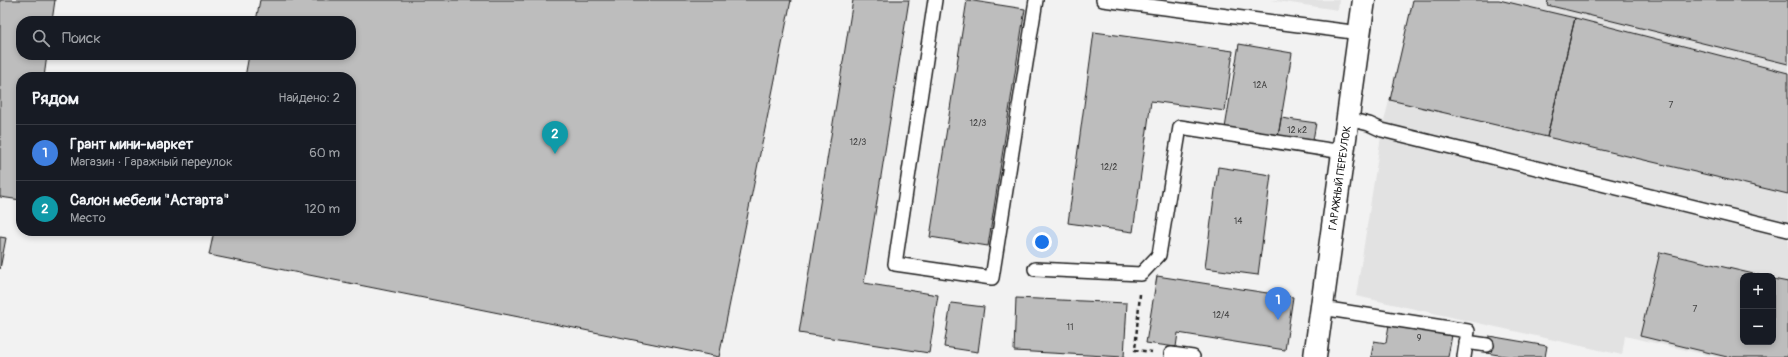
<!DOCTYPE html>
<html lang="ru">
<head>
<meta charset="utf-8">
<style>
  body { margin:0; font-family:Pangolin,sans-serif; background:#20242c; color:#f1f3f6 }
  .controls { position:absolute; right:12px; bottom:12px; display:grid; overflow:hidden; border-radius:8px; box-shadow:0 2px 6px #0003 }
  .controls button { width:36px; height:36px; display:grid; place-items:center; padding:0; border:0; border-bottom:1px solid #363941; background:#171b24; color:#f1f3f6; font:20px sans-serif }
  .you { position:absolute; left:1042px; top:242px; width:14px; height:14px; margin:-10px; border:3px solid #fff; border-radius:50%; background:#1a73e8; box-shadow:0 0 0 6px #1a73e833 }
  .badge { display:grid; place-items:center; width:26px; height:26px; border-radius:50%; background:#d1495b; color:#fff; font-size:13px; font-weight:700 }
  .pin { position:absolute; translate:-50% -33px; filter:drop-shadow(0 1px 2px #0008) }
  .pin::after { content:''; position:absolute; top:21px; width:14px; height:12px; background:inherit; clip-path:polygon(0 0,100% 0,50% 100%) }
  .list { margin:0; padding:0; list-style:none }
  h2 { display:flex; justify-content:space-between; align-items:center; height:52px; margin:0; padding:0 16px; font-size:17px }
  h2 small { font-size:13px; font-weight:400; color:#9ea1a6 }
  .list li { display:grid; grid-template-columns:26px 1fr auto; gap:12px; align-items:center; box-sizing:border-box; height:56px; padding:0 16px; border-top:1px solid #363941 }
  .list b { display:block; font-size:15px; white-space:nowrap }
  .list p { margin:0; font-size:13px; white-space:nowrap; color:#9ea1a6 }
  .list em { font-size:13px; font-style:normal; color:#9ea1a6 }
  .icon { flex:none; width:22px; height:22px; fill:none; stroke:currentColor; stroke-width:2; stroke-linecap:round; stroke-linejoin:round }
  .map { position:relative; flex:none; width:1788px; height:357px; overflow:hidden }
  .search { position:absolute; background:#171b24; box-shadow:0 2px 6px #0003; left:16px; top:16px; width:340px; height:44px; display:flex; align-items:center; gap:10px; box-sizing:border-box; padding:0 14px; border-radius:16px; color:#9ea1a6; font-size:15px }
  .panel { position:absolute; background:#171b24; box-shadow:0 2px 6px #0003; left:16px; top:72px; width:340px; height:164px; border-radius:16px }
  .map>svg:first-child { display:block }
  .built { fill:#e2e2e2; fill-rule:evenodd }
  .building { fill:#bdbdbd; stroke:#1c1c1c }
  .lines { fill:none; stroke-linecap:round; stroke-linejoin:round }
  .service-casing { stroke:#1c1c1c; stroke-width:16 }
  .secondary-casing { stroke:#1c1c1c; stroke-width:25 }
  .path { stroke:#1c1c1c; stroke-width:2.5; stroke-dasharray:4 3; stroke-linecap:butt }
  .service { stroke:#fff; stroke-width:13 }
  .secondary { stroke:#fff; stroke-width:22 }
  .labels { text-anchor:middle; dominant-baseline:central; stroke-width:4; stroke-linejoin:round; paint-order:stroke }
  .number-label { font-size:9px; fill:#444 }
  .street-label { font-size:11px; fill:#1c1c1c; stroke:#fff }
</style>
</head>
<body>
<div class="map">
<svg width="1788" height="357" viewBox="0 0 1788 357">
  <rect width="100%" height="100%" fill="#f2f2f2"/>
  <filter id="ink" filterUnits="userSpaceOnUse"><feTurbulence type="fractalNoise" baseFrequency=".025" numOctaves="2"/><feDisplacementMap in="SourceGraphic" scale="8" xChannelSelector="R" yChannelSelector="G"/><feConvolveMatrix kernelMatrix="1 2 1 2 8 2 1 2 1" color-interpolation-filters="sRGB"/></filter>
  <g filter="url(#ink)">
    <path class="built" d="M1270 0H1339L1338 10Z
      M1413 0H1788V357H1716L1625 336 1622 355 1356 296 1382 130ZM1743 276H1773V342H1743Z"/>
    <path class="building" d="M0 0H55L52 21H21V55H47L44 77H21V200L0 197Z
      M260 0H791L719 357 209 255 214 231H351V77H245L249 55H351V21H256Z
      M853 0H909L864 283 938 295 929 353 799 333Z
      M967 0 1025 9 988 246 930 237Z
      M1413 0H1499L1575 18 1547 137 1390 100Z
      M1548 0H1788V64L1547 5Z
      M1575 18 1788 73V194L1547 137Z
      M1094 32 1233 51 1225 111 1151 101 1133 232 1068 223Z
      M1239 44 1292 53 1278 137 1225 128Z
      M1281 118 1316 123 1312 146 1278 137Z
      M1218 167 1271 175 1258 275 1205 268Z
      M0 237 6 238 0 269Z
      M1660 252 1762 276H1743V342H1773V279L1788 282V357H1727L1640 336Z
      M1157 276 1293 297 1285 350 1178 333 1176 347 1146 343Z
      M1016 298 1127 303 1124 357 1014 351Z
      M951 303 984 307 978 352 944 347Z
      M1389 325 1452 335 1448 357H1371L1374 341 1386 343Z
      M1489 336 1547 346 1545 357H1512L1486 353Z"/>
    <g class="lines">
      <g class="service-casing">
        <path id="service" d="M935 0 895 264 992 278 1036 0
          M1103 0 1360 33
          M1348 119 1369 124 1382 130 1788 230
          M1035 269 1141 274 1159 255 1180 127 1343 152
          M1322 308 1468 331 1464 357
          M1466 342 1487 345
          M1171 357V354L1193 357"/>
      </g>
      <g class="secondary-casing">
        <path id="secondary" d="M1315 357 1364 0"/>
      </g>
      <path class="path" d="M1140 294 1135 350 1152 352"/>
      <use href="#service" class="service"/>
      <use href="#secondary" class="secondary"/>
    </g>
  </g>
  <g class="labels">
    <g class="number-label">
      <text x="1260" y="85">12А</text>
      <text x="1671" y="105">7</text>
      <text x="978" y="123">12/3</text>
      <text x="1297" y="130">12 к2</text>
      <text x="858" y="142">12/3</text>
      <text x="1109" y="167">12/2</text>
      <text x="1238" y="221">14</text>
      <text x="1695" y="309">7</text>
      <text x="1221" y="315">12/4</text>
      <text x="1070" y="327">11</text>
      <text x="1419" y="338">9</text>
    </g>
    <g class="street-label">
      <text transform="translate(1340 178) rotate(-82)">ГАРАЖНЫЙ ПЕРЕУЛОК</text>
    </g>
  </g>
</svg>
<div class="controls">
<button>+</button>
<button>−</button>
</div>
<div class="you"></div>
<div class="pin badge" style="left:1278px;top:320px;background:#3f7fe0">1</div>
<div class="pin badge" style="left:555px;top:154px;background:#0f9aa8">2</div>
<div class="search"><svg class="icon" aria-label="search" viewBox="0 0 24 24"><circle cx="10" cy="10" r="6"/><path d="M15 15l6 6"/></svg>Поиск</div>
<section class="panel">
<h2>Рядом<small>Найдено: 2</small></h2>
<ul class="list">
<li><span class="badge" style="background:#3f7fe0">1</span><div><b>Грант мини-маркет</b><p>Магазин · Гаражный переулок</p></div><em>60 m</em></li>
<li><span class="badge" style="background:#0f9aa8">2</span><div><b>Салон мебели &quot;Астарта&quot;</b><p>Место</p></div><em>120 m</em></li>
</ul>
</section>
</div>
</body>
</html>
